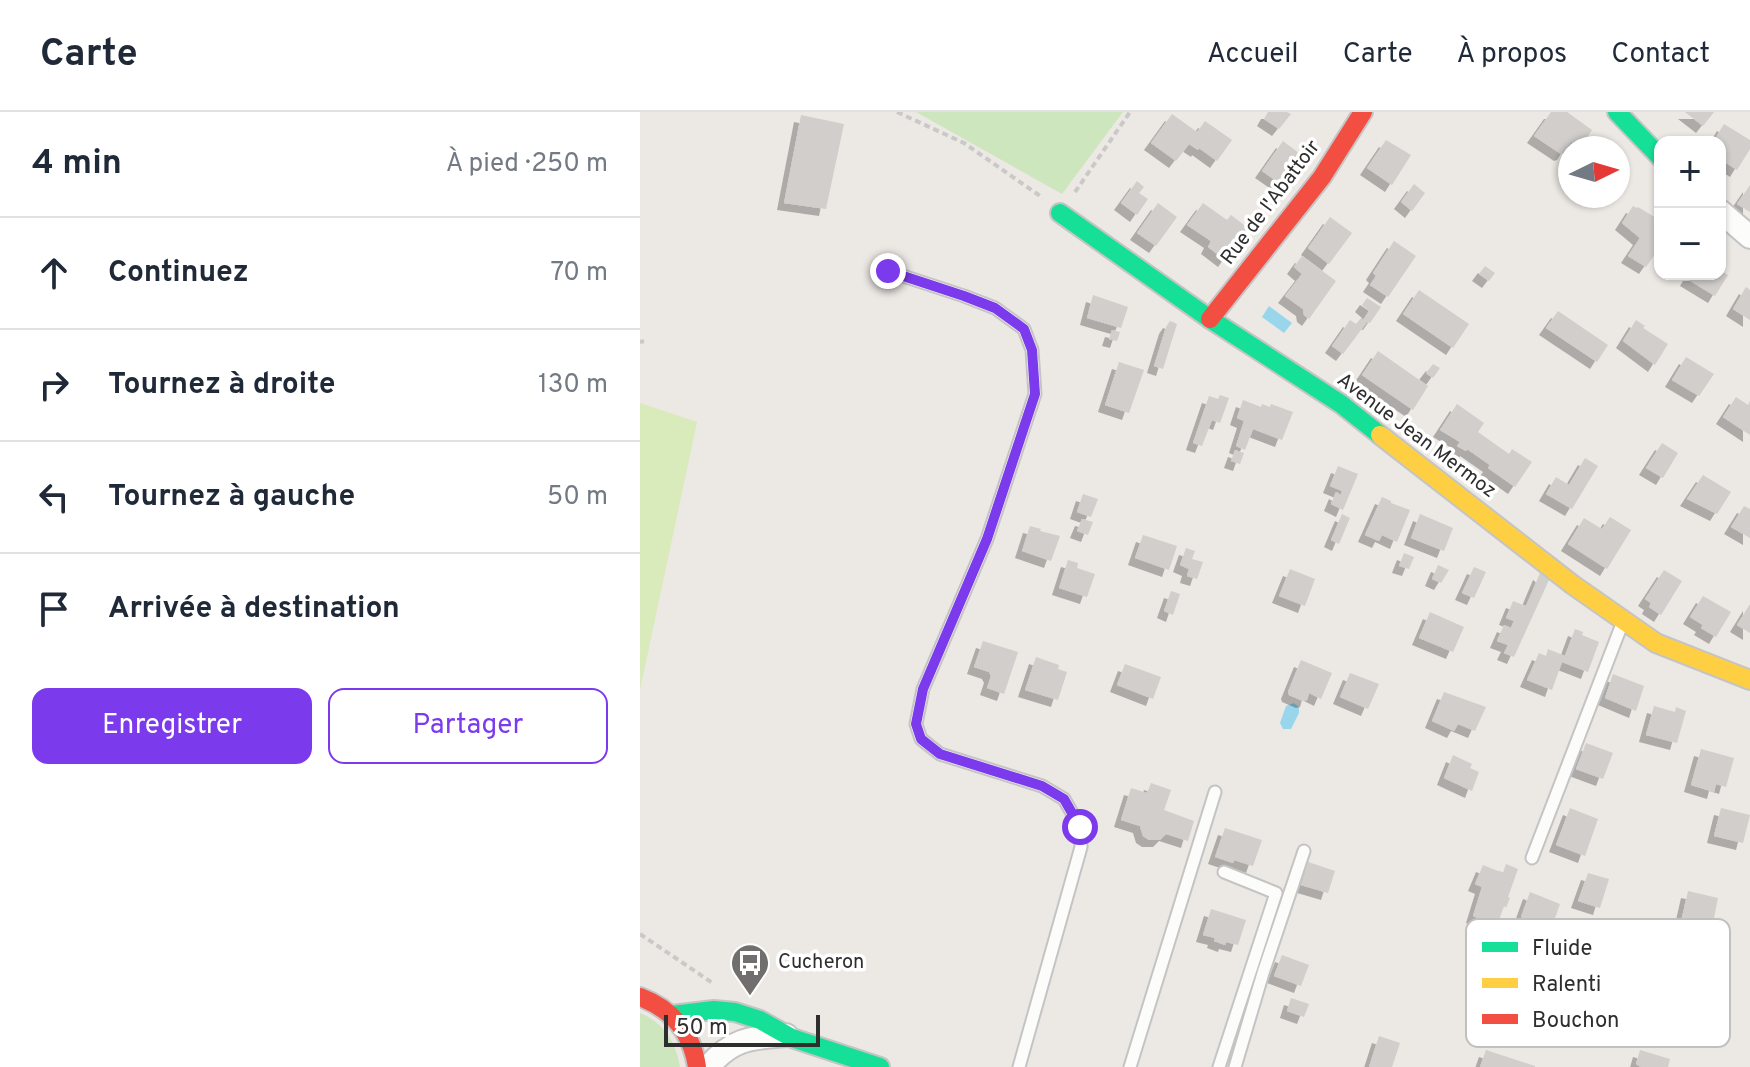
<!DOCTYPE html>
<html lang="fr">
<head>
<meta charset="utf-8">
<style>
  body { margin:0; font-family:Overpass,sans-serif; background:#f2f2f3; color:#1f2937 }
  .controls { position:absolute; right:24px; top:24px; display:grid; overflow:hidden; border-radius:16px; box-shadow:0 2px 6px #0004 }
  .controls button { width:72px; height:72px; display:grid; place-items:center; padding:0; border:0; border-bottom:2px solid #e0e1e3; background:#fff; color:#1f2937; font:40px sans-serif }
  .compass { position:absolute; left:918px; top:24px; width:72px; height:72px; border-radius:50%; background:#fff; box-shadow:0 2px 6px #0004; rotate:85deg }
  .scale { position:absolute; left:24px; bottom:20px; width:156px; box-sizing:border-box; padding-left:8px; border:4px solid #2e2e2e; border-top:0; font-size:22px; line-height:28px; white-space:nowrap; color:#2e2e2e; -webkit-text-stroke:6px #fff; paint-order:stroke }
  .stop { position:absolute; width:24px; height:24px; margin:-18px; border:6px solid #7c3aed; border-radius:50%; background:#fff }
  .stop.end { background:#7c3aed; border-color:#fff; box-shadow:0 2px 8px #0008 }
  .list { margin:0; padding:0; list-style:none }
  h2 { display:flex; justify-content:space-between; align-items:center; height:104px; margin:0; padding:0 32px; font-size:34px }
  h2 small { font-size:26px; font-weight:400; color:#747a83 }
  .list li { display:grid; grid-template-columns:52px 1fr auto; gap:24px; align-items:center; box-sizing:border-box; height:112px; padding:0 32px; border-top:2px solid #e0e1e3 }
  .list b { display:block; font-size:30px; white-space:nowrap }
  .list em { font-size:26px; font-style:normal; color:#747a83 }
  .actions { display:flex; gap:16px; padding:24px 32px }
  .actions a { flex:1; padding:18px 0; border:2px solid #7c3aed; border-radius:16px; text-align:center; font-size:28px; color:#7c3aed }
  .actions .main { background:#7c3aed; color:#fff }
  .icon { flex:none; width:44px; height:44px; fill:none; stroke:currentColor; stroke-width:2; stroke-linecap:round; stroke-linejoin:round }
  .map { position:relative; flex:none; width:1110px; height:955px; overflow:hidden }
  header { display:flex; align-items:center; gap:48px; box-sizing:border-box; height:112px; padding:0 40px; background:#fff; border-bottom:2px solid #e0e1e3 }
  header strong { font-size:38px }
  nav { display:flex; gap:44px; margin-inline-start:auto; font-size:28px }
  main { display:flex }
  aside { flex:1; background:#fff }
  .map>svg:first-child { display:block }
  .green { fill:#cee6be }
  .pitch { fill:#d9eabb }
  .water { fill:#99d6ec }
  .building { fill:#d1cecb; filter:url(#shadow) }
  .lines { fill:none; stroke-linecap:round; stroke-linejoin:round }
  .lane-casing { stroke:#c5c4c5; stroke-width:15 }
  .street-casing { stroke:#c5c4c5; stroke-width:26 }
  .fast-casing { stroke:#c5c4c5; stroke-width:22 }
  .slow-casing { stroke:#c5c4c5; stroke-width:22 }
  .jam-casing { stroke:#c5c4c5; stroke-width:22 }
  .path { stroke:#c9c9c8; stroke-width:4; stroke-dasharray:6 4; stroke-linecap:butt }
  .lane { stroke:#fcfcfb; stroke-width:11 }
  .street { stroke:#fcfcfb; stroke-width:22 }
  .fast { stroke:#16e098; stroke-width:18 }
  .slow { stroke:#ffcf43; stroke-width:18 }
  .jam { stroke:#f24e42; stroke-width:18 }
  .route { stroke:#7c3aed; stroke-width:10 }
  .labels { text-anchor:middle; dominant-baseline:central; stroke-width:7; stroke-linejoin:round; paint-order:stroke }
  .street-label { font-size:20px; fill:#2e2e2e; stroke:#fff }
  .poi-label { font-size:20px; fill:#2e2e2e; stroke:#fff; text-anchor:start }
  .key { fill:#fff; stroke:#c0c0c0; stroke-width:2 }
  .key-label { font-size:22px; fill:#2e2e2e }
</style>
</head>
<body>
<header>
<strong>Carte</strong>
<nav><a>Accueil</a><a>Carte</a><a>À propos</a><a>Contact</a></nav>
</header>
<main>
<aside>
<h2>4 min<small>À pied · 250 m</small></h2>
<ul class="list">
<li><svg class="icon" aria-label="ahead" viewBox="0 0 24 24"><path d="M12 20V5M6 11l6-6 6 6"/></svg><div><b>Continuez</b></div><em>70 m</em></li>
<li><svg class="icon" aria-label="right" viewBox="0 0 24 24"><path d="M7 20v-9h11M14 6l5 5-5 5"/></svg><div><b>Tournez à droite</b></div><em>130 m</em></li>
<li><svg class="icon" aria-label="left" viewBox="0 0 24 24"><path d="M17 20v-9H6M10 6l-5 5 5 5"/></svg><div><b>Tournez à gauche</b></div><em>50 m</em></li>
<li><svg class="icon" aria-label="arrive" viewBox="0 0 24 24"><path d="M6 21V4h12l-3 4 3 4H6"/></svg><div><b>Arrivée à destination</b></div></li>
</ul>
<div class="actions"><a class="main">Enregistrer</a><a>Partager</a></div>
</aside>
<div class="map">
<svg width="1110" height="955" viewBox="0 0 1110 955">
  <defs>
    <filter id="shadow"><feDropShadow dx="-7" dy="7" stdDeviation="0" flood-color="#0004"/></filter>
  </defs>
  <rect width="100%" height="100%" fill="#ece8e4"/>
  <path class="green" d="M276 0H483L422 82Z
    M0 901C24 911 36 930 40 955H0Z"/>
  <path class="pitch" d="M0 291 57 310 0 578Z"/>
  <path class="water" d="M629 194 652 211 644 221 622 205Z
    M654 591 659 595V601L651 617H643L640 611 646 594Z"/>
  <path class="building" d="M628 0H647L651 2 639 17 624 7Z
    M911 0H927L952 18 940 36 931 30 924 41 921 42 894 24Z
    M1045 0H1074L1063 14Z
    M532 2 557 20 565 9 592 28 577 49 559 36 558 38 549 32 536 49 511 31Z
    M161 3 204 12 186 97 144 91Z
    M1084 12 1110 28V37L1097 58 1080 47V30H1073Z
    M746 28 771 43 752 73 727 56Z
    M643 29 663 44 642 73 622 59Z
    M978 56 990 64 978 82Z
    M497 69 504 75 499 81 508 87 497 103 481 91Z
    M774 72 785 81 772 99 761 90Z
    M1110 73V100L1097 92Z
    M518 91 537 105 516 134 497 121Z
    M563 91 587 108 591 103 608 116 585 148 568 135 571 129 547 113Z
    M993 94 997 96 998 95 1016 106 1020 100V135L1006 155 988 144 1000 126 982 111Z
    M690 105 712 121 689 152 668 136Z
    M754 129 776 144 748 185 730 173 736 164 733 161Z
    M662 144 696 169 669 207 664 203 663 197 645 184 662 162 654 155Z
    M845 154 855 161 849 169 839 162Z
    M1080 158 1088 163 1075 184 1047 167 1050 162H1080Z
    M1106 175 1110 178V208L1093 197Z
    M779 178 829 212 813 236 763 202Z
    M453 183 488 195 481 216 447 206Z
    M727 186 741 195 730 211 727 210 703 242 692 234 710 208 716 212 721 206 723 208 729 199 722 193Z
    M918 199 968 233 957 250 906 216Z
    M996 208 1005 214 1003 216 1028 232 1015 253 983 229Z
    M530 209 537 212 523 257 514 254 526 215Z
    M472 218 480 220 477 229 469 227Z
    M738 239 788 274 773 298 722 263Z
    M1046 245 1074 262 1059 284 1032 268Z
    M479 250 504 258 489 301 465 293Z
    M793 252 800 256 793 266 786 261Z
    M580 283 589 286 580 311 572 308 562 334 553 331 569 284 578 287Z
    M1096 285 1108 293 1110 289V323L1083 305Z
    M603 288 621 295 622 292 630 295 631 292 653 300 642 328 613 317 605 338 596 334 604 309 597 306Z
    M817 292 844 311 838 320 869 342 872 337 892 350 875 375 848 356 850 353 827 337 826 339 817 334 820 330 800 318Z
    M1022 331 1038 341 1023 366 1006 356Z
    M595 338 604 341 600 352 591 349Z
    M945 346 958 354 932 397 906 382 916 365 929 373Z
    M698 354 718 362 703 398 691 392 696 380 701 383 702 379 690 374Z
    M1063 363 1091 380 1077 402 1047 387Z
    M443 382 458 387 451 405 437 400Z
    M742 385 751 389V391L770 398 757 430 742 423 739 429 725 423Z
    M1104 394 1110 397V426L1091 415Z
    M702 402 710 406 699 432 691 428Z
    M780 402 813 416 804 439 771 426Z
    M970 405 991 418 967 457 928 432 944 406 962 417Z
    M442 407 453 410 448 423 437 419Z
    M390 414 401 417 400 419 420 424 411 449 382 439Z
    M503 423 537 434 529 458 495 446Z
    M546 436 555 439 552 447 563 450 557 467 547 464 549 457 540 453Z
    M764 441 774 445 769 457 759 454Z
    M428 448 438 451 437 456 455 462 447 485 419 476Z
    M798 453 809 458 801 471 792 467Z
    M834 455 846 460 834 486 822 481Z
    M650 457 675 467 665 494 639 484Z
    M1024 458 1042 469 1021 503 1009 495 1011 491 1005 487Z
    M900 461 909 468 874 545 864 541 868 533 857 529 864 513 871 516 874 509 866 506 873 489 886 494Z
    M531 479 540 482 533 503 524 499Z
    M1063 484 1091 500 1076 525 1061 516 1063 513 1050 505Z
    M1110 492V521L1097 513Z
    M790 500 824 515 813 540 779 526Z
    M935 517 943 520 942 523 959 530 948 560 922 550 912 578 887 568 899 541 906 544 908 537 925 544Z
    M343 529 378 540 364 582 347 576 351 564 349 560 334 555Z
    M396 545 419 553 418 557 427 560 418 588 385 578Z
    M661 548 692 561 681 587 669 581 667 588 663 589 649 583 648 580Z
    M485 552 521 565 513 587 477 573Z
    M710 561 739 572 728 597 700 585Z
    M973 562 1004 574 996 599 965 586Z
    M804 580 846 595 835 619 818 612 814 619 792 609Z
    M1014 594 1035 600 1036 595 1046 599 1037 631 1006 623Z
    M946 631 973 641 963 667 936 657Z
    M1061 637 1094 646 1086 675 1076 672 1074 680 1051 673Z
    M813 643 832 652 830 656 839 660 832 679 804 666Z
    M511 671 531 678 524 698 554 709 548 729 526 722 520 728H509L503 724 500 714 481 708 491 676 507 681Z
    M930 696 958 707 945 744 916 733Z
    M1081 696 1110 703 1103 731 1074 724Z
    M585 716 622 728 613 754 594 748 593 751 575 745Z
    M668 750 695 759 688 781 661 773Z
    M866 752 878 757 868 785 870 786 866 796 864 794 857 814 833 804 842 775 835 772 843 753 863 761Z
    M948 761 969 767 960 796 938 789Z
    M1048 779 1078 786 1071 821 1040 814Z
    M890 780 920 792 911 817 881 805Z
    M571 797 606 808 598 833 586 830 585 833 574 829 575 826 563 823Z
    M642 843 669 853 661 874 634 864Z
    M651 886 669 892 664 905 647 899Z
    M739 924 760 931 752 955H729Z
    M846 938 895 954V955H840Z
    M1000 938 1030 947 1028 955H1001L996 952Z"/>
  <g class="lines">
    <g class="lane-casing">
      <path id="lane" d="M248 159 324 184 355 196 384 217 392 238 395 282 347 427 283 577 276 612 281 627 300 642 402 674 424 687 440 715 441 735 379 955
        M892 746 982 512
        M490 955 575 680
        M579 955 636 781 584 760
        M595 955 623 861 664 739"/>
    </g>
    <g class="street-casing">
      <path id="street" d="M1080 99 1110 125
        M68 955C93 926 111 926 146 923"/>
    </g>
    <g class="fast-casing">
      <path id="fast" d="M977 0 1020 45
        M420 101 570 207 701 292 740 323
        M32 903 74 898 95 900 120 908 152 926 240 955"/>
    </g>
    <g class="slow-casing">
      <path id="slow" d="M740 323 933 473 1016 531 1110 568"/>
    </g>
    <g class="jam-casing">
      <path id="jam" d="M570 207 682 65 723 0
        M0 885C32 897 52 921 57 955"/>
    </g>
    <path class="path" d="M257 0 324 31 403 86
      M435 80 490 0
      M0 230 4 229
      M0 822 74 872"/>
    <use href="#lane" class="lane"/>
    <use href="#street" class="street"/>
    <use href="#fast" class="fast"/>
    <use href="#slow" class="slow"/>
    <use href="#jam" class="jam"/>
  </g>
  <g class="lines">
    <path class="route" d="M248 159 324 184 355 196 384 217 392 238 395 282 347 427 283 577 276 612 281 627 300 642 402 674 424 687 440 715"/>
  </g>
  <defs>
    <g id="bus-pin" transform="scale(2)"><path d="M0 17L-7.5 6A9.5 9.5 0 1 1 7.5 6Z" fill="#706f6e" stroke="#fff"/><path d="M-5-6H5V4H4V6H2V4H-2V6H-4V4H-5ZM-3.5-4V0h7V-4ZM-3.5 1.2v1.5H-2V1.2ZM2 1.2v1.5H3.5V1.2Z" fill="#fff"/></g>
  </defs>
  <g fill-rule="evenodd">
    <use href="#bus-pin" x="110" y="851"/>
  </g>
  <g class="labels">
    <g class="street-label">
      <text transform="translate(631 91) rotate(-53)">Rue de l'Abattoir</text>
      <text transform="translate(776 324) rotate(37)">Avenue Jean Mermoz</text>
    </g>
    <g class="poi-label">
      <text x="138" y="851">Cucheron</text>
    </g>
  </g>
  <rect x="826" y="807" width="264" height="128" rx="12" class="key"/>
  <rect x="842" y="830" width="36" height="10" fill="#16e098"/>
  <rect x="842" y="866" width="36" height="10" fill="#ffcf43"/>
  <rect x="842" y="902" width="36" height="10" fill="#f24e42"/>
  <g class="key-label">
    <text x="892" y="843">Fluide</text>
    <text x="892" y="879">Ralenti</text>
    <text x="892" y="915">Bouchon</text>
  </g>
</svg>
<div class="controls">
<button>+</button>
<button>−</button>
</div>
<svg class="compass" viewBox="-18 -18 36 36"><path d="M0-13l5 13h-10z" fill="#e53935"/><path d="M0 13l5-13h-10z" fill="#747a83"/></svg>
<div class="scale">50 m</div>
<div class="stop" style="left:440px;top:715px"></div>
<div class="stop end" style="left:248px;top:159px"></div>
</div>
</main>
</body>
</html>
